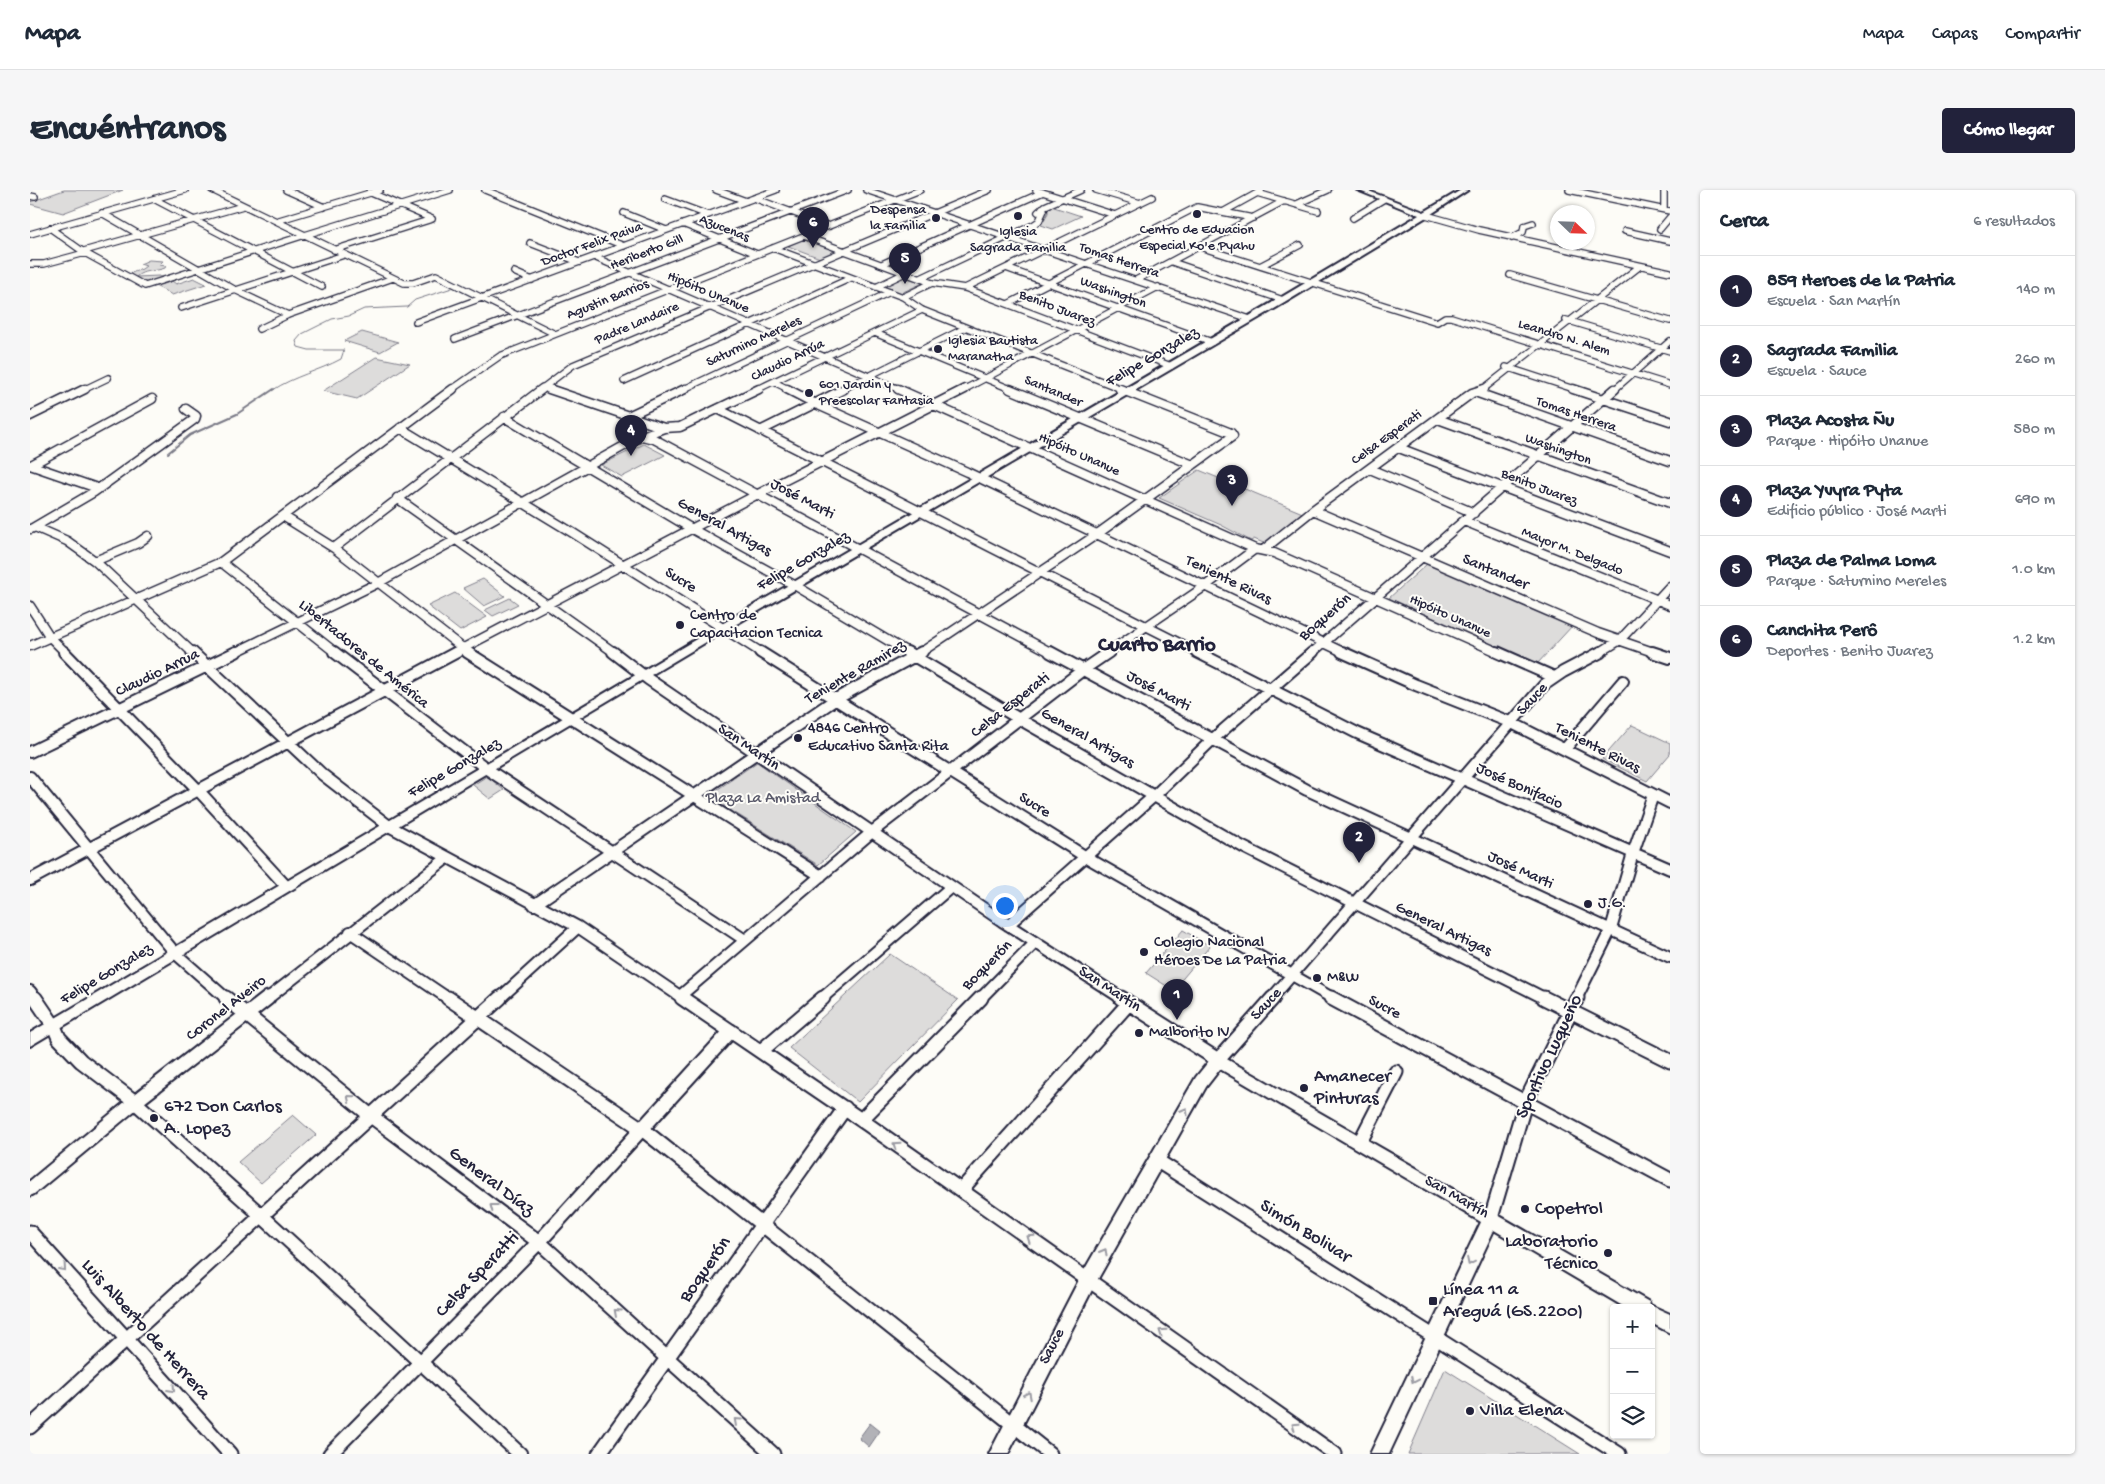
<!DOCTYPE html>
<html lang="es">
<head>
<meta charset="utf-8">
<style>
  body { margin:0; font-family:"Gochi Hand",sans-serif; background:#f6f6f7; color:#1f2937 }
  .controls { position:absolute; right:15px; bottom:15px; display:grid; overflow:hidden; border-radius:5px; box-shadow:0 1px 4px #0004 }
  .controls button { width:45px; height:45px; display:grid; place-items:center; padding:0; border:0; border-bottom:1px solid #e0e1e3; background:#fff; color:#1f2937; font:25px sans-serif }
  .compass { position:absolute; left:1520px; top:15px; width:45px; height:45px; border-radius:50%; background:#fff; box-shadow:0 1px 4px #0004; rotate:113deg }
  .you { position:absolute; left:974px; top:715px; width:18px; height:18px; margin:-12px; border:4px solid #fff; border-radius:50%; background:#1a73e8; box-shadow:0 0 0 8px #1a73e833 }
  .badge { display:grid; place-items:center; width:32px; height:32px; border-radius:50%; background:#22223b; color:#fff; font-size:16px; font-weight:700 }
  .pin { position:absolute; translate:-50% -41px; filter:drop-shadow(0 1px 2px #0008) }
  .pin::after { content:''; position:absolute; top:26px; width:18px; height:15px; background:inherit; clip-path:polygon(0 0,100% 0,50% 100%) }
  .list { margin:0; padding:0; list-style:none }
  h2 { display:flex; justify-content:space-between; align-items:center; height:65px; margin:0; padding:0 20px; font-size:21px }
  h2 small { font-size:16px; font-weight:400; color:#747a83 }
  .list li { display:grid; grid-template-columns:32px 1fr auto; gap:15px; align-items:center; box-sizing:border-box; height:70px; padding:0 20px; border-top:1px solid #e0e1e3 }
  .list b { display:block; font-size:19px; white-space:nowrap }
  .list p { margin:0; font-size:16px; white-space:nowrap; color:#747a83 }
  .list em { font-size:16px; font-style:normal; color:#747a83 }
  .icon { flex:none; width:28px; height:28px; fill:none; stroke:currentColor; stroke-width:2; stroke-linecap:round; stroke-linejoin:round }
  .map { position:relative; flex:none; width:1640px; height:1264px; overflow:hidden; border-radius:5px }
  header { display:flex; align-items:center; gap:30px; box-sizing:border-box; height:70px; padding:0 25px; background:#fff; border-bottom:1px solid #e0e1e3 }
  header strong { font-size:24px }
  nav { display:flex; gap:28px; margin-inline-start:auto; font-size:18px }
  .intro { display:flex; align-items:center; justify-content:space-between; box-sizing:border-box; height:120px; padding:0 30px }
  h1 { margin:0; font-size:35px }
  .button { padding:12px 22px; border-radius:5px; background:#22223b; color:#fff; font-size:18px; font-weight:700 }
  main { display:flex; gap:30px; padding:0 30px }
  aside { flex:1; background:#fff; border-radius:5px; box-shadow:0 1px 4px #0004 }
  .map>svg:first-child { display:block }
  .green { fill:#dddcdb; stroke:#807f8b }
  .water { fill:#b2b2b7; stroke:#787885 }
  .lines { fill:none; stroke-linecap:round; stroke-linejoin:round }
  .stream-far1 { stroke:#787885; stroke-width:1 }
  .stream { stroke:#787885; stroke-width:2 }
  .minor-far3-casing { stroke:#22223b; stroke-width:8 }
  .minor-far2-casing { stroke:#22223b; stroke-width:11 }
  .minor-far1-casing { stroke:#22223b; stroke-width:14 }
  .minor-casing { stroke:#22223b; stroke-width:17 }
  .tertiary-casing { stroke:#22223b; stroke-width:4 }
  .minor-far3 { stroke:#fdfcf7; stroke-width:5.5 }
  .minor-far2 { stroke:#fdfcf7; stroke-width:8 }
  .minor-far1 { stroke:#fdfcf7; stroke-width:10 }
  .minor { stroke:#fdfcf7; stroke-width:13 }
  .tertiary { fill:#fdfcf7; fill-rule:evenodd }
  .oneway { stroke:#9a9aa2 }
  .poi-dot { fill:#22223b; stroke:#fdfcf7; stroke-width:2 }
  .labels { text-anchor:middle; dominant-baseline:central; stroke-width:4; stroke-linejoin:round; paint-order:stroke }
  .far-poi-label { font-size:14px; fill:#22223b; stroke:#fdfcf7 }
  .far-street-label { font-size:14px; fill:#22223b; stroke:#fdfcf7 }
  .street-label { font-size:16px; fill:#22223b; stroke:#fdfcf7 }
  .poi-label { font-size:16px; fill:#22223b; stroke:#fdfcf7; text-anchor:start }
  .park-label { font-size:16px; fill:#5a5a6b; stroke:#fdfcf7 }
  .near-street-label { font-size:19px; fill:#22223b; stroke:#fdfcf7 }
  .near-poi-label { font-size:19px; fill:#22223b; stroke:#fdfcf7; text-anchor:start }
  .district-label { font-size:21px; font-weight:bold; fill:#22223b; stroke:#fdfcf7 }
</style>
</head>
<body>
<header>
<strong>Mapa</strong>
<nav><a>Mapa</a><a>Capas</a><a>Compartir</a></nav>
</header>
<div class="intro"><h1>Encuéntranos</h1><a class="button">Cómo llegar</a></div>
<main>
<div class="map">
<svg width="1640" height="1264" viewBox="0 0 1640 1264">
  <rect width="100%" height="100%" fill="#fdfcf7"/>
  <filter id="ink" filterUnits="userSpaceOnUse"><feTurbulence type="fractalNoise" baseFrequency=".02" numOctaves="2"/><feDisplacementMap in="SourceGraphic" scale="10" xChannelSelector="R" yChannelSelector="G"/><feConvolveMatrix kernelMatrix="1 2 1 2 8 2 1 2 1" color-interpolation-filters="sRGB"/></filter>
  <g filter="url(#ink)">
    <path class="green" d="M34 0H93L33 23 0 14V12Z
      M1021 16 1051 26 1023 39 1011 35 1018 23V17Z
      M776 48 808 60 790 68 758 56Z
      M119 70 133 71 129 75 136 76 135 78C125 82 114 79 106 87L129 86 133 88 131 91 134 94 142 91 146 94 164 88 176 94 142 105C129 97 112 89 97 91L98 89 93 86 112 79 116 76 110 74Z
      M875 85 893 93 871 103 852 96Z
      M332 142 368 152 350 162 314 151Z
      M346 167 380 174 327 209 293 201Z
      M614 254 635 265 592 287 571 275Z
      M1169 280 1275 324 1238 355 1224 349 1221 351 1191 335 1129 308Z
      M1397 374 1543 435 1507 474 1359 408Z
      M453 389 475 406 454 416 433 398Z
      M425 403 457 427 430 441 398 416Z
      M480 408 488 414 463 426 455 420Z
      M1602 535 1640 553V564L1617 591 1572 569Z
      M727 572 826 642 788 675 678 606Z
      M457 586 474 600 460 609 443 595Z
      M1153 740 1180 756 1143 800 1116 783Z
      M860 764 928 810 828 912 759 858Z
      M263 925 286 945 231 993 208 972Z
      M1415 1179 1550 1264H1378Z"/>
    <path class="water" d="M840 1233 850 1241 839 1257 829 1248Z"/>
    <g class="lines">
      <path class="stream-far1" d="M243 200C264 186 289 181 311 169L314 160H279L268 157 266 151 272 144 302 129 319 126 334 119 377 117 385 110 422 98"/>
      <path class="stream" d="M138 263 160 245 207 224 244 199"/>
      <g class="minor-far3-casing">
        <path id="minor-far3" d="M256 0 294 17
          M455 0 594 56
          M686 0 716 11
          M836 0 1220 129
          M1006 0 1085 25
          M1066 0 1110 13
          M1539 0 1640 21
          M1634 0V19
          M339 2 402 29
          M1227 3 1288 21
          M0 6 5 7
          M724 8 799 36
          M124 9 292 97
          M635 9 678 25
          M1267 14 1298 0
          M1008 22 1015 16 1051 0
          M1193 22 1231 1
          M72 23 207 101 258 125
          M594 23 636 40
          M1396 25 1449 40 1640 82
          M1323 28 1354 9
          M246 31 350 0
          M653 34 727 64
          M20 38 55 63 115 96 275 45 182 0
          M1630 39 1640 27
          M1595 41 1640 51
          M0 44 155 0
          M275 45 374 93H383L406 85 525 144
          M275 45 420 0
          M774 46 902 93 935 98 1141 176
          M1482 48 1493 42 1494 36 1503 33
          M500 53 549 72
          M1170 57 1407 132 1415 127H1421L1640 195
          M743 58 873 107 892 120 1094 200
          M304 60 402 29
          M54 61 213 16
          M564 67 871 200
          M1142 72 1253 110
          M0 74H14L55 63
          M852 74 1013 2
          M1230 76 1270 55
          M976 78 1182 152
          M484 82 502 90
          M1480 85 1640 131
          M891 88 1003 35 1009 31 1014 20 1012 18
          M1106 90 1254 11
          M846 97 875 83
          M935 98 1122 7
          M873 107 902 93
          M978 114 1167 17 1223 28
          M151 118 314 65
          M1536 130 1640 161
          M386 132 746 0
          M229 139 258 125 363 88
          M845 143 983 200
          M425 149 818 0
          M1476 177 1547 200
          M594 191 821 88
          M744 192 760 200
          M513 197 523 200
          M53 200 78 188
          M421 200 470 166 890 0
          M510 200 543 175 959 0
          M652 200 860 102
          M726 200 892 120
          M811 200 935 138
          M933 200 1128 97
          M1452 200 1610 76
          M1584 200 1640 151"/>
      </g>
      <g class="minor-far2-casing">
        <path id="minor-far2" d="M519 199 634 238 650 237 729 199
          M757 199 786 214 937 282 1315 463
          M868 199 1225 359 1244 363 1470 463
          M980 199 1163 275
          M1454 199 1442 203 1283 320 1568 443 1626 463
          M1543 199 1640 231
          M1445 202 1640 271
          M688 219 1169 463
          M0 226 55 199
          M598 226 655 199
          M474 227 662 339 766 396 879 463
          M1408 229 1640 313
          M370 238 543 343 732 463
          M730 241 814 199
          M612 246 624 249 1022 463
          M1369 258 1640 361
          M0 275 67 298
          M1 275 122 209
          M1340 279 1444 323
          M367 308 585 463
          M253 326 304 358 439 463
          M1434 331 1640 415
          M5 337 37 351 65 371 163 463
          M1 339 64 302 165 229 166 226 156 219
          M304 358 512 199
          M1233 360 1283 320
          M65 371 108 353 118 346
          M191 372 306 463
          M0 416 20 447 36 463
          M0 456 191 372 423 199
          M204 463 348 393 612 246 634 238
          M424 463 728 304 935 199
          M890 463 1066 345 1203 246 1201 243 1090 199
          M1077 463 1174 397 1225 359
          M1282 463 1585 199
          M1569 463 1590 450 1640 396"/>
      </g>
      <g class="minor-far1-casing">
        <path id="minor-far1" d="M34 462 169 601 256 696
          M162 462 293 585 359 636 548 737 654 809
          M304 462 457 579 715 750
          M437 462 791 686
          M583 462 618 489 972 731 1093 809
          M730 462 1056 667 1304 809
          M877 462 991 530 1213 657 1516 809
          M1020 462 1277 600 1640 767
          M1167 462 1327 543 1640 679
          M1312 462 1386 495 1482 533 1640 613
          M1467 462 1524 487
          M1622 462 1640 468
          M1535 559 1593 491
          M0 562 206 462
          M0 587 145 763 197 809
          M0 690 427 462
          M504 715 806 509 892 462
          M978 735 1124 606 1183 549 1283 462
          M320 742 419 809
          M0 801 6 809
          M650 806 842 642 1054 479 1079 462
          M237 809 417 668
          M469 809 548 737
          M791 809 921 697
          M950 809 1005 753
          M1241 809 1514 495 1533 482 1571 462
          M1546 809 1581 739 1603 663 1623 605"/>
      </g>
      <g class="minor-casing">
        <path id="minor" d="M5 808 24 836 29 848 51 871 105 912 232 1026 490 1264
          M196 808 341 926 509 1052 743 1264
          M418 808 612 939 1020 1264
          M652 808 837 934 1305 1264
          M1091 808 1188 870 1243 808
          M1301 808 1640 990
          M1514 808 1640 871
          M731 861 793 808
          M831 930 951 808
          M1330 952 1366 882
          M1126 970 1589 1264
          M0 999 105 912 238 808
          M931 1000 1099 813
          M1461 1028 1495 913 1547 808
          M0 1042 200 1264
          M0 1237 470 808
          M300 1264 509 1052 701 841
          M569 1264 815 918"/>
      </g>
      <g class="tertiary-casing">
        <path id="tertiary" d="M1327 0H1336L1394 22 1431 0H1438L1398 26 1256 112 698 439 0 856V843L690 435 1250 108 1389 25Z
          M1188 864 1619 1112 1620 1115 1640 1124V1143L1621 1133V1118H1596L1464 1040 1359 1264H1340L1451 1032 1190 879 1176 897 1064 1096 978 1264H959L1052 1084 1166 887 1183 866Z"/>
      </g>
      <use href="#minor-far3" class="minor-far3"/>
      <use href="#minor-far2" class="minor-far2"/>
      <use href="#minor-far1" class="minor-far1"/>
      <use href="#minor" class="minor"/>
      <use href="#tertiary" class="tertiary"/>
    </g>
    <defs><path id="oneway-chevron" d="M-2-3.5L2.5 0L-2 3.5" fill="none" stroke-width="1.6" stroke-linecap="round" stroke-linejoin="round" transform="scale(1.25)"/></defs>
    <g class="oneway">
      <use href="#oneway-chevron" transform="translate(320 908) rotate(-141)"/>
      <use href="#oneway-chevron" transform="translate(1155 921) rotate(-60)"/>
      <use href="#oneway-chevron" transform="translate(866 955) rotate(-145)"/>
      <use href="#oneway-chevron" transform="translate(463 1017) rotate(-143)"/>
      <use href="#oneway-chevron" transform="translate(1000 1048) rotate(-145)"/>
      <use href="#oneway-chevron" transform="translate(1074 1062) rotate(-60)"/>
      <use href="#oneway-chevron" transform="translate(1440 1072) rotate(116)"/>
      <use href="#oneway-chevron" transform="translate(33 1078) rotate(48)"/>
      <use href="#oneway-chevron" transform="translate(587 1122) rotate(-138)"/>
      <use href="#oneway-chevron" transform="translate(1132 1142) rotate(-145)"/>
      <use href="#oneway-chevron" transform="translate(1384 1190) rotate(115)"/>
      <use href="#oneway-chevron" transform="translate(142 1199) rotate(48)"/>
      <use href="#oneway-chevron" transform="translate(998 1205) rotate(-63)"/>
      <use href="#oneway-chevron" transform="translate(707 1231) rotate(-138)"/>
      <use href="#oneway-chevron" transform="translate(1265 1236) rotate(-145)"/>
    </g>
  </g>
  <g class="poi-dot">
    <circle cx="1167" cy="24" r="5"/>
    <circle cx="988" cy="26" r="5"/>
    <circle cx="906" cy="28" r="5"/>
    <circle cx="908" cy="159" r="5"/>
    <circle cx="779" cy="203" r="5"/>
    <circle cx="650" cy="435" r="5"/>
    <circle cx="768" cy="548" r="5"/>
    <circle cx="1558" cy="714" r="5"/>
    <circle cx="1114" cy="762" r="5"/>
    <circle cx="1287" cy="788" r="5"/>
    <circle cx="1109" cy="843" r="5"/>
    <circle cx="1274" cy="898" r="5"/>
    <circle cx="124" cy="928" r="5"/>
    <circle cx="1495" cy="1019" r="5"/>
    <circle cx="1578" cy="1063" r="5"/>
    <rect x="1398" y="1106" width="10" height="10" rx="2.5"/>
    <circle cx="1440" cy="1221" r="5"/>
  </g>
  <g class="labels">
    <g class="far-poi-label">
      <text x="896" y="20" text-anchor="end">Despensa<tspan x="896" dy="16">la Familia</tspan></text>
      <text x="1167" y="40">Centro de Eduacion<tspan x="1167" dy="16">Especial Ko'e Pyahu</tspan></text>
      <text x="988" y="42">Iglesia<tspan x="988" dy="16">Sagrada Familia</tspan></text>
      <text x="918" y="151" text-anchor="start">Iglesia Bautista<tspan x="918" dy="16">Maranatha</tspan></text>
      <text x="789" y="195" text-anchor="start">601 Jardin y<tspan x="789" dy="16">Preescolar Fantasia</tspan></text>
    </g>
    <g class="far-street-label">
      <text transform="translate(694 39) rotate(22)">Azucenas</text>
      <text transform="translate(562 55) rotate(-20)">Doctor Felix Paiva</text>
      <text transform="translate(617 63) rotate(-21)">Heriberto Gill</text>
      <text transform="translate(1089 71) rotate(19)">Tomas Herrera</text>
      <text transform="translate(678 103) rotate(23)">Hipóito Unanue</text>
      <text transform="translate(1083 103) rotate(20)">Washington</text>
      <text transform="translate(578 110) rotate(-22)">Agustin Barrios</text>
      <text transform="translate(1027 119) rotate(21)">Benito Juarez</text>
      <text transform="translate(607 134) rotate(-23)">Padre Landaire</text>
      <text transform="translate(1534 148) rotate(17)">Leandro N. Alem</text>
      <text transform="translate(724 152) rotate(-25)">Saturnino Mereles</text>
      <text transform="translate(758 171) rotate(-26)">Claudio Arrúa</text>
      <text transform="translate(1023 202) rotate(23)">Santander</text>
      <text transform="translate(1546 225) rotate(19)">Tomas Herrera</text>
      <text transform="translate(1357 248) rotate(-36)">Celsa Esperati</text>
      <text transform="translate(1528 260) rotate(20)">Washington</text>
      <text transform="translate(1049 265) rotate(24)">Hipóito Unanue</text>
      <text transform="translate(1509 298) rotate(21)">Benito Juarez</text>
      <text transform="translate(1542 362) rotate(22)">Mayor M. Delgado</text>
      <text transform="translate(1420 427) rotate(24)">Hipóito Unanue</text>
    </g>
    <g class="street-label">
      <text transform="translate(1123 168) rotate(-30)">Felipe Gonzalez</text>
      <text transform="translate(772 310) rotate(28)">José Marti</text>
      <text transform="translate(694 338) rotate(29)">General Artigas</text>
      <text transform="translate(774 372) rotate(-30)">Felipe Gonzalez</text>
      <text transform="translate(1465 383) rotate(23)">Santander</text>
      <text transform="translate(650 391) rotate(32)">Sucre</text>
      <text transform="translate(1198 391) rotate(26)">Teniente Rivas</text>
      <text transform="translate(1296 428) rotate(-41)">Boquerón</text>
      <text transform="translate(333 465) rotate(39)">Libertadores de América</text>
      <text transform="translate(826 483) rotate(-30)">Teniente Ramirez</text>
      <text transform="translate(128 484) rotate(-26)">Claudio Arrua</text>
      <text transform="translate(1128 502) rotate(28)">José Marti</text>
      <text transform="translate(1503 510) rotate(-48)">Sauce</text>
      <text transform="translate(981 516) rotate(-38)">Celsa Esperati</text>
      <text transform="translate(1057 549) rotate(30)">General Artigas</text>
      <text transform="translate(718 558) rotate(34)">San Martín</text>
      <text transform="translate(1567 559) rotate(27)">Teniente Rivas</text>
      <text transform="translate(425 579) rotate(-30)">Felipe Gonzalez</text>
      <text transform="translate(1489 597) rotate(24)">José Bonifacio</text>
      <text transform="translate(1004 616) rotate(32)">Sucre</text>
      <text transform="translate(1490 681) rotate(25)">José Marti</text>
      <text transform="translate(1413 740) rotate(26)">General Artigas</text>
      <text transform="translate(958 776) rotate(-45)">Boquerón</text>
      <text transform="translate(77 785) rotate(-31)">Felipe Gonzalez</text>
      <text transform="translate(1079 800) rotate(33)">San Martín</text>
      <text transform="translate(1237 815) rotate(-48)">Sauce</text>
      <text transform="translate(1354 818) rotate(28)">Sucre</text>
      <text transform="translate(197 819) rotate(-38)">Coronel Aveiro</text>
      <text transform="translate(1426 1008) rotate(30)">San Martín</text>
      <text transform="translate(1023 1157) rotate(-63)">Sauce</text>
    </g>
    <g class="poi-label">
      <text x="660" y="426">Centro de<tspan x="660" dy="18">Capacitacion Tecnica</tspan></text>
      <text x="778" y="539">4846 Centro<tspan x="778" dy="18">Educativo Santa Rita</tspan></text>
      <text x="1568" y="714">J.G.</text>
      <text x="1124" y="753">Colegio Nacional<tspan x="1124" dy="18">Héroes De La Patria</tspan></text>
      <text x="1297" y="788">M&amp;W</text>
      <text x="1119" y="843">Malborito IV</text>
    </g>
    <g class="park-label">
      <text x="733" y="609">Plaza La Amistad</text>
    </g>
    <g class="near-street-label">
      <text transform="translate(1520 867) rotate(-65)">Sportivo Luqueño</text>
      <text transform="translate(461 992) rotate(37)">General Díaz</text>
      <text transform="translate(1275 1042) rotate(32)">Simón Bolivar</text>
      <text transform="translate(676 1080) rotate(-55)">Boquerón</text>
      <text transform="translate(448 1085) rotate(-46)">Celsa Speratti</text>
      <text transform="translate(115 1140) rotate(48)">Luis Alberto de Herrera</text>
    </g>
    <g class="near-poi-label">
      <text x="1284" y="887">Amanecer<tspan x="1284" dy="22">Pinturas</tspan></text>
      <text x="134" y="917">672 Don Carlos<tspan x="134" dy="22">A. Lopez</tspan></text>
      <text x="1505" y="1019">Copetrol</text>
      <text x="1568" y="1052" text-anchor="end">Laboratorio<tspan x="1568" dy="22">Técnico</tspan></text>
      <text x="1413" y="1100">Línea 11 a<tspan x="1413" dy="22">Areguá (GS.2200)</tspan></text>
      <text x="1450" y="1221">Villa Elena</text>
    </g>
    <g class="district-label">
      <text x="1127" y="456">Cuarto Barrio</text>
    </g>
  </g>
</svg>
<div class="controls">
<button>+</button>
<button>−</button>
<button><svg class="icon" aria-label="layers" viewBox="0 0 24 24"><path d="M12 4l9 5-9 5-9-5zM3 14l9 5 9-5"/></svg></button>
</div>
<svg class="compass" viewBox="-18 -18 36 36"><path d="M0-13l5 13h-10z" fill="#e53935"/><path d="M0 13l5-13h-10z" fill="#747a83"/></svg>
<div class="you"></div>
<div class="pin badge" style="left:1147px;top:830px">1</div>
<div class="pin badge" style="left:1329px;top:673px">2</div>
<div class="pin badge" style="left:1202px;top:316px">3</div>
<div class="pin badge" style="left:601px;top:266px">4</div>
<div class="pin badge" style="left:875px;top:94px">5</div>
<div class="pin badge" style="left:783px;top:58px">6</div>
</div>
<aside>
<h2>Cerca<small>6 resultados</small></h2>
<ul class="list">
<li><span class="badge">1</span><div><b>859 Heroes de la Patria</b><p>Escuela · San Martín</p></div><em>140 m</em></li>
<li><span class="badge">2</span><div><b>Sagrada Familia</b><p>Escuela · Sauce</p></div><em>260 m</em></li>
<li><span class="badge">3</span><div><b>Plaza Acosta Ñu</b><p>Parque · Hipóito Unanue</p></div><em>580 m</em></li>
<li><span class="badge">4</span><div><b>Plaza Yvyra Pyta</b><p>Edificio público · José Marti</p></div><em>690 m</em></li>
<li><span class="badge">5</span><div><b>Plaza de Palma Loma</b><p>Parque · Saturnino Mereles</p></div><em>1.0 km</em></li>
<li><span class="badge">6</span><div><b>Canchita Perô</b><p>Deportes · Benito Juarez</p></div><em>1.2 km</em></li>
</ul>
</aside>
</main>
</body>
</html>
